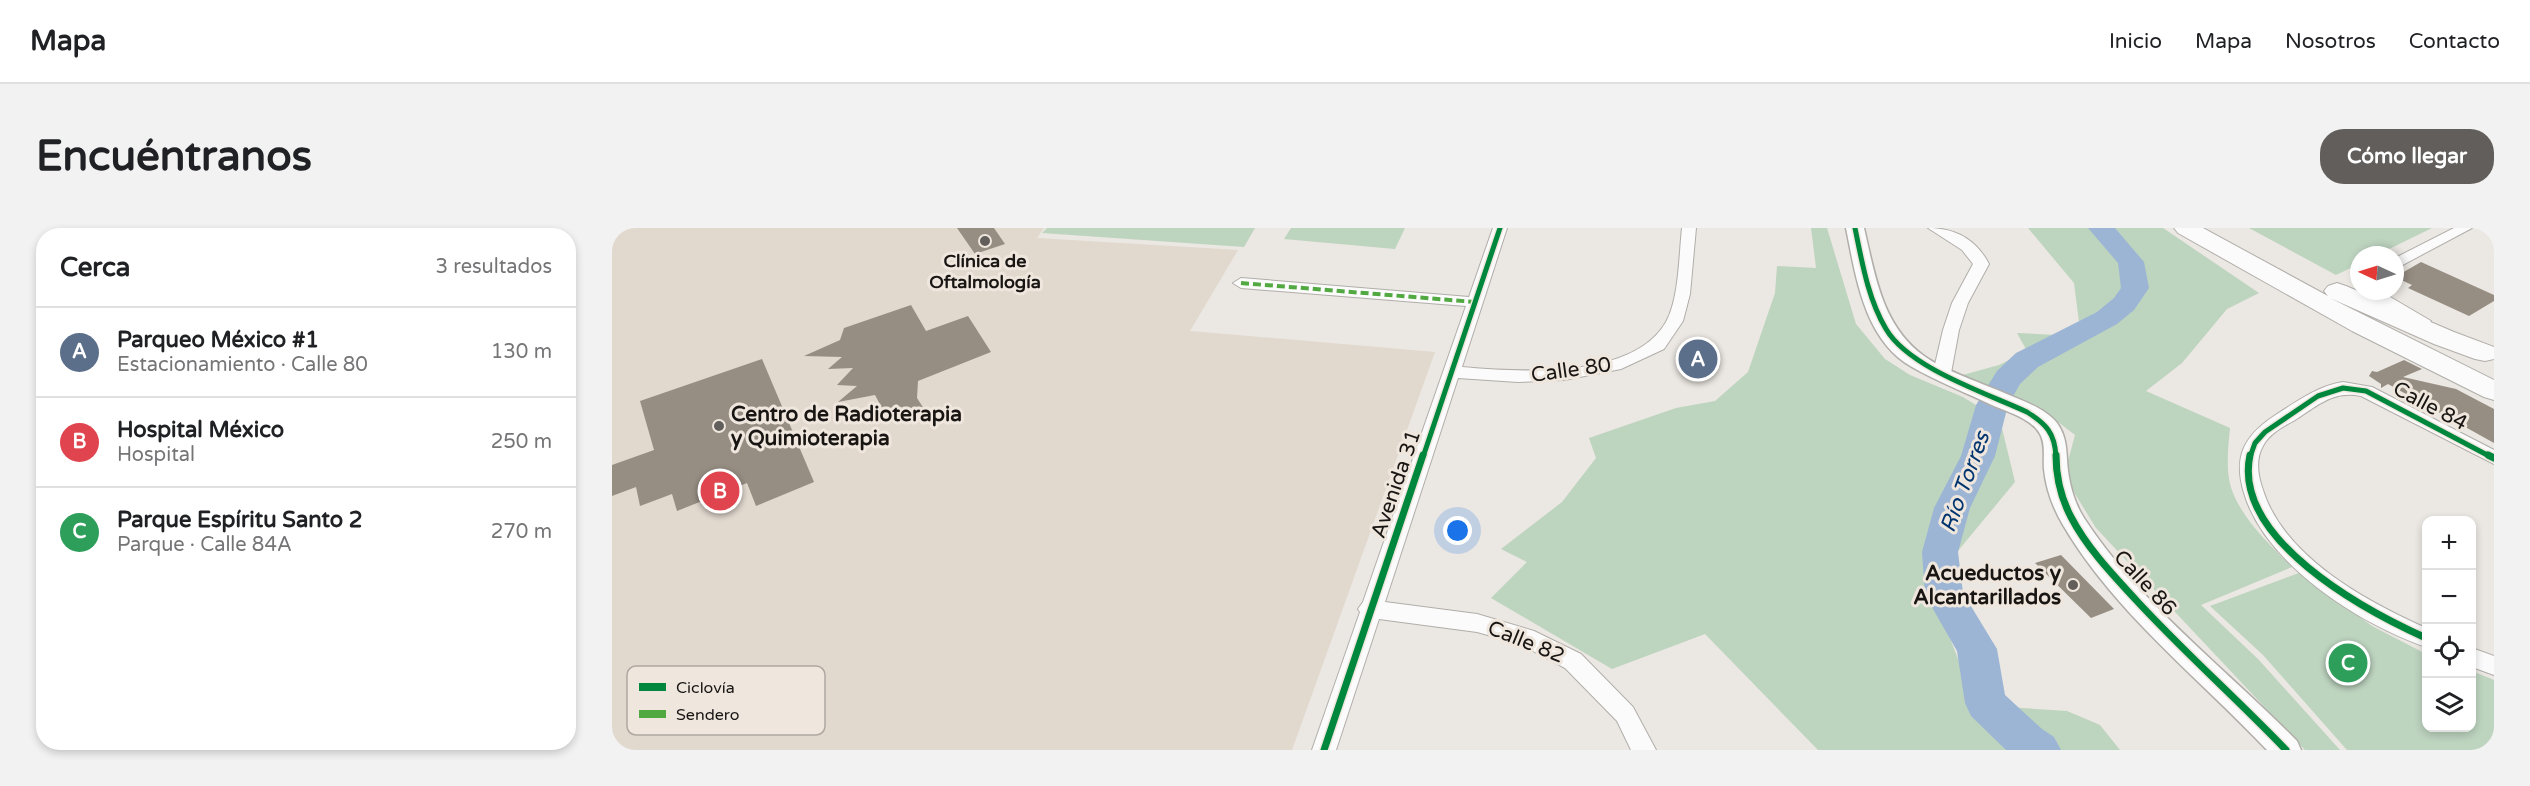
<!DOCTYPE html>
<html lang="es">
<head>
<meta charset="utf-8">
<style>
  body { margin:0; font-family:"Varela Round",sans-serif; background:#f2f2f2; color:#202124 }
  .controls { position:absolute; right:18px; bottom:18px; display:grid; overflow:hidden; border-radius:12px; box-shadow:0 3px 9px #0003 }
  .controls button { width:54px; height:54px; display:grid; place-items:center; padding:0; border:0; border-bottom:2px solid #e0e0e0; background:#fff; color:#202124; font:30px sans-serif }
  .compass { position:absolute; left:1738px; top:18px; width:54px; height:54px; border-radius:50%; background:#fff; box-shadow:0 3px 9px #0003; rotate:274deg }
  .you { position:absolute; left:846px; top:303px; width:21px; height:21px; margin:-15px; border:4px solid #fff; border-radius:50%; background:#1a73e8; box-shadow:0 0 0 9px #1a73e833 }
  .badge { display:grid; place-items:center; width:39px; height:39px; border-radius:50%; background:#625e5b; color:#fff; font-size:20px; font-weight:700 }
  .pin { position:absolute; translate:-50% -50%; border:3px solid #fff; box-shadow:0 2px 6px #0006 }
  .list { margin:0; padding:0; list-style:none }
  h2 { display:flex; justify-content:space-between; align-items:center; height:78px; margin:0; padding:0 24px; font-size:26px }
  h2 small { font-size:20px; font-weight:400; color:#757577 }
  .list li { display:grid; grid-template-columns:39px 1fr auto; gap:18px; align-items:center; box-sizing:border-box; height:90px; padding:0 24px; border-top:2px solid #e0e0e0 }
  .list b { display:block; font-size:22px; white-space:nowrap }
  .list p { margin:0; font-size:20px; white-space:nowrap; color:#757577 }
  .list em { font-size:20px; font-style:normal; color:#757577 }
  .icon { flex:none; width:33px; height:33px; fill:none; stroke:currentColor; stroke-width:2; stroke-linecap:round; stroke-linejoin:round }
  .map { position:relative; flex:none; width:1882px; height:522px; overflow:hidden; border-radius:24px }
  header { display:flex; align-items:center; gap:36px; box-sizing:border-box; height:84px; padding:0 30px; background:#fff; border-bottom:2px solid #e0e0e0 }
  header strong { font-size:28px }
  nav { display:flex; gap:33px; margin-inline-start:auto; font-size:21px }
  .intro { display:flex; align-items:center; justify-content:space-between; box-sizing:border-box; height:144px; padding:0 36px }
  h1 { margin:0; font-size:42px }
  .button { padding:15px 27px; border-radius:24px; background:#625e5b; color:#fff; font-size:21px; font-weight:700 }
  main { display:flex; gap:36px; padding:0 36px }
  aside { flex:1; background:#fff; border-radius:24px; box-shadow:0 3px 9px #0003 }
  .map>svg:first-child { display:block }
  .built { fill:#e1d8ce }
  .green { fill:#bdd4bf }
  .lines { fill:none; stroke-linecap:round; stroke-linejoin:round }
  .river { fill:#9cb5d5; fill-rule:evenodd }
  .building { fill:#978e83 }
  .minor-casing { stroke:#b1aeaa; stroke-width:2 }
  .tertiary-casing { stroke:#b1aeaa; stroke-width:3 }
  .trunk-casing { stroke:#b1aeaa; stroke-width:2 }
  .minor { fill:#fcfbfb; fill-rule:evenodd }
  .tertiary { fill:#fcfbfb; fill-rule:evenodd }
  .trunk { fill:#fcfbfb; fill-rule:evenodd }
  .quiet { stroke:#52a942; stroke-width:4; stroke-dasharray:8 4; stroke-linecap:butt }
  .cycleway-far1-casing { stroke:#efe7de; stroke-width:8 }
  .cycleway-casing { stroke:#efe7de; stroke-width:10 }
  .cycleway-far1 { stroke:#00873e; stroke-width:5 }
  .cycleway { stroke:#00873e; stroke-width:7 }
  .poi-dot { fill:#625e5b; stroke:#efe7de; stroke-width:2 }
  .labels { text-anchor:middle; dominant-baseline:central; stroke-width:6; stroke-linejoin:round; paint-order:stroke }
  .far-poi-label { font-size:18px; font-weight:bold; fill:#181513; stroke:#efe7de }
  .street-label { font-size:21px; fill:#181513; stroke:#efe7de }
  .poi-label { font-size:21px; font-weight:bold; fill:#181513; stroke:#efe7de; text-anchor:start }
  .water-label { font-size:22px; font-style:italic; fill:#00356f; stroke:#efe7de }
  .key { fill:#efe7de; stroke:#aea8a1; stroke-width:1.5 }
  .key-label { font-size:16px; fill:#181513 }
</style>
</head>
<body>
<header>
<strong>Mapa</strong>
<nav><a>Inicio</a><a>Mapa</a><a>Nosotros</a><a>Contacto</a></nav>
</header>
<div class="intro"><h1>Encuéntranos</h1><a class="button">Cómo llegar</a></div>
<main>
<aside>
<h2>Cerca<small>3 resultados</small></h2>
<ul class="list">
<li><span class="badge" style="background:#5c6f8a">A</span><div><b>Parqueo México #1</b><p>Estacionamiento · Calle 80</p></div><em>130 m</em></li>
<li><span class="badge" style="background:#e0444e">B</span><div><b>Hospital México</b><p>Hospital</p></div><em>250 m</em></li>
<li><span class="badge" style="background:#2e9e5b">C</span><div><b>Parque Espíritu Santo 2</b><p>Parque · Calle 84A</p></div><em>270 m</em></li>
</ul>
</aside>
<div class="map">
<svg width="1882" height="522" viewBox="0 0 1882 522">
  <rect width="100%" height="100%" fill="#ebe7e2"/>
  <path class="built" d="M0 0H432L425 10 626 22 578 103 823 124 680 522H0Z"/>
  <path class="green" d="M435 0H643L632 19 430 5Z
    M679 0H793L783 21 672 11Z
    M1199 0H1215L1244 96 1273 131 1298 147 1351 169 1388 192 1403 254 1345 324 1321 367 1352 446 1394 479 1455 483 1488 497 1508 522H1206L1093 406 1000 441 879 370 915 334 889 321 950 274 984 230 977 210 1064 180 1103 173 1136 144 1163 65 1165 38 1204 40Z
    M1416 0H1551L1647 65 1615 81 1570 135 1534 163 1618 200C1616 221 1613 246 1621 265 1633 294 1658 317 1680 339L1589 377 1646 431 1728 522H1693L1484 300 1452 248 1463 207 1424 177 1347 148 1387 137 1415 123 1405 105 1444 107 1467 94 1462 55Z
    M1637 0H1820L1765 27H1747V36L1724 47Z
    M1687 345 1760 398 1814 426V500H1860V443L1882 452V522H1735L1651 427 1598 378Z"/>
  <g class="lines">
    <path class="river" d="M1476 0H1503L1532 34 1537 60 1522 82 1505 96 1426 139 1408 156 1396 177 1383 228 1358 280 1346 324 1351 365 1385 421 1393 467 1430 501 1442 509 1449 522H1394L1359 488 1353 475 1345 423 1313 367 1310 324 1322 280 1349 228 1364 177 1385 143 1404 125 1485 84 1502 70 1509 60 1506 35Z"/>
  </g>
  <path class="building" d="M345 0H382L393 16 363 26Z
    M1809 34 1882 67V73L1857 88 1796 60 1800 57 1783 49Z
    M299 77 314 103 356 88 379 124 306 153 305 170 312 181 278 195 263 167 226 174 245 158 225 157 241 140 216 141 230 129 192 128 228 112 232 100Z
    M150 131 202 254 144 278 135 255 65 283 60 266 28 278 24 259 0 268V237L42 222 28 173Z
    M1792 132 1810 141 1791 149 1844 161 1882 181V215L1776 156 1769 160V156L1757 148 1760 143 1765 144Z
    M1449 327 1502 381 1479 390 1423 335Z"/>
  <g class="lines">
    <g class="minor-casing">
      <path id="minor" d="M881 0H895L850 139C906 144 1021 152 1054 94 1067 71 1067 27 1070 0H1084L1078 66 1071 93 1052 121 1009 141 952 152 906 154 846 150 773 374 865 386 922 403 969 426 1021 479 1044 522H1019L1005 493 953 440 908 416 865 404 767 391 724 522H700L748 384 746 381 751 374 854 78 629 60 621 55 629 50 857 69Z
        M1316 0C1343 0 1364 11 1377 36L1356 75 1347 102 1339 145 1336 149H1324L1321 145 1331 102 1340 75 1361 36 1350 22Z
        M1842 0H1860L1783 41V30Z
        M1748 63H1768L1819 93 1817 96H1805Z
        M1731 154 1760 159 1882 222V236L1749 168C1721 162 1705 178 1683 192 1672 198 1657 206 1651 218 1643 232 1646 248 1651 262 1672 329 1754 373 1814 400V419C1747 396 1653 336 1632 265 1621 229 1632 208 1662 188 1684 174 1705 158 1731 154Z
        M1860 420 1882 428V447L1860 439Z"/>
    </g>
    <g class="tertiary-casing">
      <path id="tertiary" d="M1234 0H1252C1263 47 1270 98 1312 128 1331 142 1367 154 1390 164 1408 172 1432 179 1445 195 1456 210 1454 226 1456 243 1458 258 1463 276 1472 290 1528 376 1613 440 1685 513L1689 522H1655C1586 449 1502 384 1451 297 1441 280 1434 261 1432 241 1431 230 1434 216 1428 206 1420 191 1396 184 1382 178 1355 165 1326 154 1300 139 1252 112 1244 49 1234 0Z"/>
    </g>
    <g class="trunk-casing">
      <path id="trunk" d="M1562 0H1591L1716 68 1712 63 1716 58 1725 55 1734 58 1842 104 1882 119V131L1873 133 1863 131 1822 116 1718 70 1882 152V172L1872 169 1740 103 1566 5Z"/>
    </g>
    <use href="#minor" class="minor"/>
    <use href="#tertiary" class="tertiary"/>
    <use href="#trunk" class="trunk"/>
    <path class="quiet" d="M629 55 863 74"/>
    <g class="cycleway-far1-casing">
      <path id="cycleway-far1" d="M1243 0C1250 34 1256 71 1274 101 1297 140 1374 165 1415 184 1434 196 1443 205 1444 229
        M811 229 888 0
        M1638 229 1643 215 1653 204 1706 168 1731 160 1754 163 1879 229"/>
    </g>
    <g class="cycleway-casing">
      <path id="cycleway" d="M1444 227C1444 248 1449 270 1459 289 1475 320 1501 347 1524 372 1572 424 1625 471 1674 522
        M1638 227C1620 311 1752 382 1814 410
        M1876 227 1882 230
        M712 522 811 227"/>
    </g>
    <use href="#cycleway-far1" class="cycleway-far1"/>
    <use href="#cycleway" class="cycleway"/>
  </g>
  <g class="poi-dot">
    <circle cx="373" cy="13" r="6"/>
    <circle cx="107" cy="198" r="6"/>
    <circle cx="1461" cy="357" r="6"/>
  </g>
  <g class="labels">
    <g class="far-poi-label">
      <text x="373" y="33">Clínica de<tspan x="373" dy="21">Oftalmología</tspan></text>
    </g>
    <g class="street-label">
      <text transform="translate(959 142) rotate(-8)">Calle 80</text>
      <text transform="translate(1818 178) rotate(28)">Calle 84</text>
      <text transform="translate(784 256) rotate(-71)">Avenida 31</text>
      <text transform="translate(1533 355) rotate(47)">Calle 86</text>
      <text transform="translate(914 414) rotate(22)">Calle 82</text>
    </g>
    <g class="poi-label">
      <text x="119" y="186">Centro de Radioterapia<tspan x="119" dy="24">y Quimioterapia</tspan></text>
      <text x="1449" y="345" text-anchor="end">Acueductos y<tspan x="1449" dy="24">Alcantarillados</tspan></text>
    </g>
    <g class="water-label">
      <text transform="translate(1353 254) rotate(-70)">Río Torres</text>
    </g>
  </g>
  <rect x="15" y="438" width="198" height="69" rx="9" class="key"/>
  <rect x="27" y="455" width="27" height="8" fill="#00873e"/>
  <rect x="27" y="482" width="27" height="8" fill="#52a942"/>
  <g class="key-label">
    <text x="64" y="465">Ciclovía</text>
    <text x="64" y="492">Sendero</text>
  </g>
</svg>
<div class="controls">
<button>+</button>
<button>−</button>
<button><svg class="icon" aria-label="locate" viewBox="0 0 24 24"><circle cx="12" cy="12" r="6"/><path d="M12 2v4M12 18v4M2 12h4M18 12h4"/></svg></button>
<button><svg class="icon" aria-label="layers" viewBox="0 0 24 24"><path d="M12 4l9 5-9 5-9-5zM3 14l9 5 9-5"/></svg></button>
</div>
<svg class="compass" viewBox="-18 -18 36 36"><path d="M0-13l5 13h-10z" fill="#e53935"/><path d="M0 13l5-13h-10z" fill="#757577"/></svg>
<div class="you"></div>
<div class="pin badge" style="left:1086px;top:131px;background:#5c6f8a">A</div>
<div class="pin badge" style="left:108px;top:263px;background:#e0444e">B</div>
<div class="pin badge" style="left:1736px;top:435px;background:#2e9e5b">C</div>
</div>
</main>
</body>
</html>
